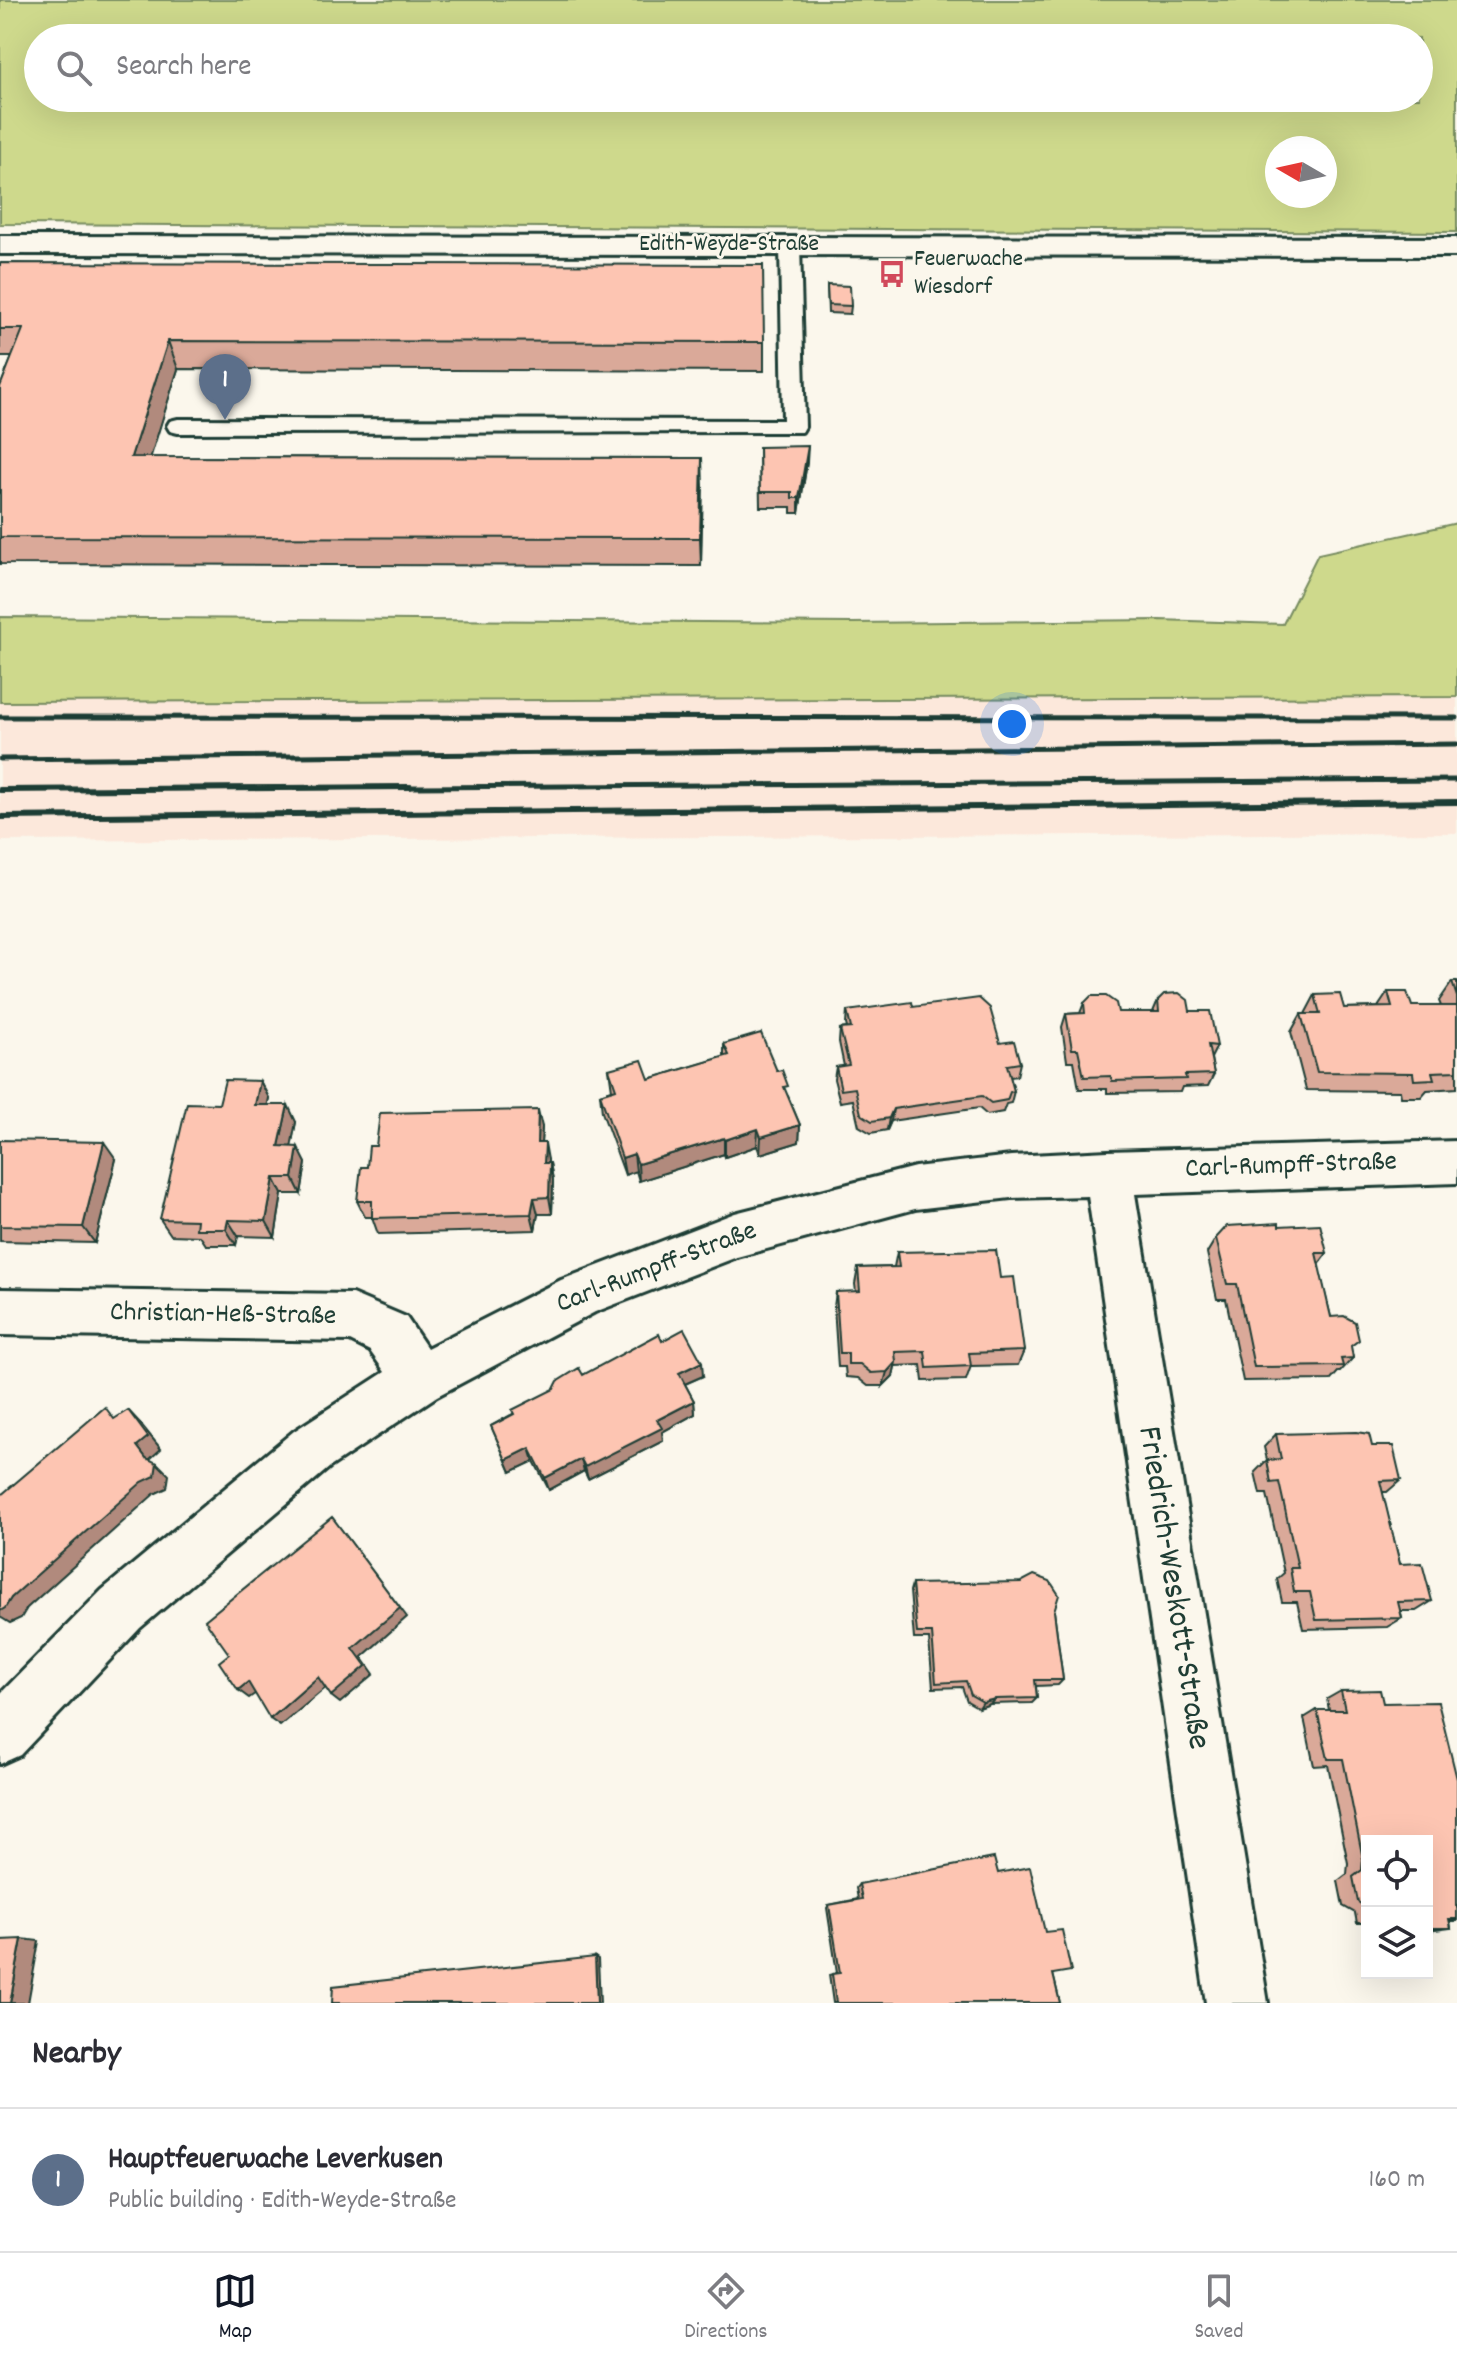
<!DOCTYPE html>
<html lang="en">
<head>
<meta charset="utf-8">
<style>
  body { margin:0; font-family:Dekko,sans-serif; background:#f2f2f3; color:#2b2b33 }
  .controls { position:absolute; right:24px; bottom:24px; display:grid; overflow:hidden; border-radius:0px; box-shadow:0 8px 32px #0002 }
  .controls button { width:72px; height:72px; display:grid; place-items:center; padding:0; border:0; border-bottom:2px solid #e1e1e2; background:#fff; color:#2b2b33; font:40px sans-serif }
  .compass { position:absolute; left:1265px; top:136px; width:72px; height:72px; border-radius:50%; background:#fff; box-shadow:0 8px 32px #0002; rotate:279deg }
  .you { position:absolute; left:1012px; top:724px; width:28px; height:28px; margin:-20px; border:6px solid #fff; border-radius:50%; background:#1a73e8; box-shadow:0 0 0 12px #1a73e833 }
  .badge { display:grid; place-items:center; width:52px; height:52px; border-radius:50%; background:#111827; color:#fff; font-size:26px; font-weight:700 }
  .pin { position:absolute; translate:-50% -66px; filter:drop-shadow(0 2px 4px #0008) }
  .pin::after { content:''; position:absolute; top:42px; width:28px; height:24px; background:inherit; clip-path:polygon(0 0,100% 0,50% 100%) }
  .list { margin:0; padding:0; list-style:none }
  h2 { display:flex; justify-content:space-between; align-items:center; height:104px; margin:0; padding:0 32px; font-size:34px }
  h2 small { font-size:26px; font-weight:400; color:#7c7c81 }
  .list li { display:grid; grid-template-columns:52px 1fr auto; gap:24px; align-items:center; box-sizing:border-box; height:144px; padding:0 32px; border-top:2px solid #e1e1e2 }
  .list b { display:block; font-size:30px; white-space:nowrap }
  .list p { margin:0; font-size:26px; white-space:nowrap; color:#7c7c81 }
  .list em { font-size:26px; font-style:normal; color:#7c7c81 }
  .icon { flex:none; width:44px; height:44px; fill:none; stroke:currentColor; stroke-width:2; stroke-linecap:round; stroke-linejoin:round }
  .map { position:relative; flex:none; width:1457px; height:2003px; overflow:hidden }
  .search { position:absolute; background:#fff; box-shadow:0 8px 32px #0002; left:24px; right:24px; top:24px; height:88px; display:flex; align-items:center; gap:20px; box-sizing:border-box; padding:0 28px; border-radius:44px; color:#7c7c81; font-size:30px }
  .sheet { height:248px; background:#fff }
  nav { display:flex; justify-content:space-around; align-items:center; box-sizing:border-box; height:112px; border-top:2px solid #e1e1e2; background:#fff; font-size:22px; color:#7c7c81 }
  nav a { display:grid; justify-items:center; gap:4px }
  nav .on { color:#111827 }
  .map>svg:first-child { display:block }
  .built { fill:#fce8db }
  .green { fill:#ced98c; stroke:#768b60; stroke-width:2; fill-rule:evenodd }
  .lines { fill:none; stroke-linecap:round; stroke-linejoin:round }
  .lane-casing { stroke:#1f3d34; stroke-width:6 }
  .street-casing { stroke:#1f3d34; stroke-width:6 }
  .secondary-casing { stroke:#1f3d34; stroke-width:6 }
  .lane { fill:#fbf7ec; fill-rule:evenodd }
  .street { fill:#fbf7ec; fill-rule:evenodd }
  .secondary { fill:#fbf7ec; fill-rule:evenodd }
  .rail-far1 { stroke:#1f3d34; stroke-width:5 }
  .rail { stroke:#1f3d34; stroke-width:6 }
  .wall { fill:#daa999; stroke:#1f3d34; stroke-width:2 }
  .shaded-wall { fill:#b18a7d; stroke:#1f3d34; stroke-width:2 }
  .building { fill:#fdc5b2; stroke:#1f3d34; stroke-width:2 }
  .labels { text-anchor:middle; dominant-baseline:central; stroke-width:6; stroke-linejoin:round; paint-order:stroke }
  .far-street-label { font-size:24px; fill:#1f3d34; stroke:#fbf7ec }
  .far-poi-label { font-size:24px; fill:#1f3d34; stroke:#fbf7ec; text-anchor:start }
  .street-label { font-size:28px; fill:#1f3d34; stroke:#fbf7ec }
  .near-street-label { font-size:34px; fill:#1f3d34; stroke:#fbf7ec }
</style>
</head>
<body>
<div class="map">
<svg width="1457" height="2003" viewBox="0 0 1457 2003">
  <rect width="100%" height="100%" fill="#fbf7ec"/>
  <filter id="ink" filterUnits="userSpaceOnUse"><feTurbulence type="fractalNoise" baseFrequency=".0125" numOctaves="2"/><feDisplacementMap in="SourceGraphic" scale="16" xChannelSelector="R" yChannelSelector="G"/><feConvolveMatrix kernelMatrix="1 2 1 2 8 2 1 2 1" color-interpolation-filters="sRGB"/></filter>
  <g filter="url(#ink)">
    <path class="built" d="M1457 697V833L0 841V702Z"/>
    <path class="green" d="M0 0H1457V232L0 224ZM38 38H1419V98H38ZM1277 148H1325V196H1277Z
      M1457 523V697L0 702V617L852 623 1159 620 1283 624 1318 554Z"/>
    <g class="lines">
      <g class="lane-casing">
        <path id="lane" d="M790 239 800 245 805 427 802 432 178 433 170 431 167 426 170 421 178 419 783 420 780 245Z"/>
      </g>
      <g class="street-casing">
        <path id="street" d="M1457 1141V1183L1135 1194 1268 2003H1206L1088 1196 1011 1198 915 1209 737 1257 595 1312 437 1396 330 1467 140 1628 20 1755 0 1764V1694L102 1590 294 1431 385 1372 370 1351 350 1341 0 1335V1289L352 1294 406 1317 427 1348 561 1280 735 1213 915 1167 1011 1156 1108 1151Z"/>
      </g>
      <g class="secondary-casing">
        <path id="secondary" d="M0 236 1457 238V256L0 254Z"/>
      </g>
      <use href="#lane" class="lane"/>
      <use href="#street" class="street"/>
      <use href="#secondary" class="secondary"/>
      <path class="rail-far1" d="M0 717 1457 718
        M0 759 1457 744
        M118 789 1457 780"/>
      <path class="rail" d="M0 790 410 787
        M0 817 1457 802"/>
    </g>
    <path class="wall" d="M0 263 764 342V371L178 369 150 457 702 458 701 566 0 564V387L12 357H0Z
      M827 285 851 306 850 314 828 313Z
      M759 447 807 462 799 513H791V507H760Z
      M1452 982H1457V1088L1427 1090 1421 1097H1401L1400 1091 1306 1090 1291 1032 1301 1014H1305L1315 995 1344 1008 1378 1007 1388 992 1412 1006H1441L1439 1001Z
      M1158 1000 1190 1011 1217 1046 1211 1058 1214 1074 1208 1086 1182 1087 1180 1092 1107 1093V1089H1079L1074 1061H1067L1062 1027 1066 1014 1080 1013 1084 1003 1118 1012H1153Z
      M913 1007 1000 1043 1020 1063 1017 1076 1010 1077 1014 1091 1011 1103 1006 1104 1003 1112 987 1115 979 1108 891 1121 887 1130 871 1133 859 1126 853 1100 840 1102 834 1079 836 1067 844 1066 839 1042 840 1029 847 1028 846 1024 847 1011Z
      M724 1044 788 1096 800 1125 799 1142 760 1154 757 1146 725 1157 724 1154 639 1181 636 1171 625 1175 602 1112 600 1094 612 1090 609 1069 649 1079 724 1057Z
      M260 1081 269 1098 267 1105 296 1122 291 1146 306 1163 301 1194H282L275 1237 238 1236 236 1245H206L200 1236 171 1235 160 1219 219 1104Z
      M542 1127 541 1143 548 1160V1163H550L553 1180 552 1214H538L535 1230 378 1234 372 1217H365L357 1201 367 1167 376 1146Z
      M0 1140 116 1159 95 1243 0 1241Z
      M1279 1226 1327 1253 1318 1265 1331 1317 1351 1349 1353 1358 1340 1372H1338L1331 1380 1243 1381 1226 1299H1217L1207 1253 1216 1238Z
      M897 1252 1000 1278 1024 1351 1018 1365 971 1366 966 1380 923 1381 921 1365 895 1366 893 1376 883 1386H868L858 1378 846 1377 845 1367H838L834 1307 836 1292H856L855 1284 858 1268 894 1267Z
      M662 1341 703 1376 685 1384 694 1401 695 1414 662 1432 663 1441 588 1479 584 1471 549 1490 534 1461 511 1472 491 1426 583 1375Z
      M1276 1434 1372 1446 1401 1480 1387 1492H1382L1400 1564 1432 1601 1416 1611H1400L1402 1618 1387 1627 1303 1629 1297 1602H1282L1277 1579 1284 1573 1267 1494H1260L1255 1472 1267 1460 1264 1447Z
      M912 1584 1054 1611 1063 1680 1058 1685 1036 1686 1037 1698 1032 1703 990 1704 979 1708 967 1701 962 1687 933 1688 929 1639H914L910 1591Z
      M1341 1691 1383 1703 1457 1779V1921H1450L1451 1928 1427 1931V1841H1367V1923H1357L1355 1913 1343 1906 1338 1881 1347 1874 1348 1863 1328 1765 1314 1766 1304 1718 1317 1710H1329L1327 1699Z
      M998 1873 1053 1974 1060 2003H833L829 1975 837 1973 827 1908 829 1905 858 1899 856 1888 859 1884Z"/>
    <path class="shaded-wall" d="M168 341 178 369 142 485 131 457Z
      M808 446 807 462 799 513V498Z
      M702 458 703 486 701 566 700 538Z
      M260 1081 269 1098 264 1122 255 1105Z
      M288 1105 296 1122 288 1163 279 1146Z
      M893 1109 891 1121 887 1130 889 1118Z
      M538 1110 542 1127 540 1160 537 1143Z
      M800 1125 799 1142 760 1154 761 1137Z
      M758 1129 757 1146 725 1157V1140Z
      M724 1138V1154L639 1181 638 1164Z
      M104 1142 116 1159 95 1243 83 1227Z
      M545 1143 548 1160 547 1180 544 1163Z
      M298 1147 306 1163 301 1194 293 1178Z
      M634 1154 636 1171 625 1175 622 1158Z
      M550 1163 553 1180 552 1214 549 1197Z
      M274 1178 282 1194 275 1237 266 1221Z
      M534 1198 538 1214 535 1230 531 1214Z
      M228 1220 238 1236 236 1245 226 1229Z
      M702 1362 703 1376 680 1386 679 1373Z
      M896 1362 893 1376 883 1386 887 1372Z
      M694 1401 695 1414 662 1432 663 1441 588 1479 585 1467 657 1420Z
      M128 1410 140 1423 161 1449 150 1459 156 1467 157 1463 169 1475 167 1488 154 1494 27 1608 21 1618 10 1623 0 1617V1611L11 1598 146 1458 137 1446Z
      M530 1448 534 1461 511 1472 506 1460Z
      M581 1459 584 1471 549 1490 545 1478Z
      M332 1517 407 1617 362 1657 374 1674 340 1703 331 1696 353 1648Z
      M318 1677 328 1686 280 1726 270 1719Z
      M248 1682 259 1691 249 1698 238 1690Z
      M995 1699 990 1704 979 1708 983 1702Z
      M22 1939 39 1941 28 2003H10Z
      M595 1957 598 1959 600 2003H597Z"/>
    <path class="building" d="M0 263 763 265 764 342 168 341 131 457 702 458 700 538 0 537V387L23 329H0Z
      M827 285 850 286 851 306 828 305Z
      M808 446 799 498H792V492H760L759 447Z
      M1452 982H1457V997Z
      M1388 992H1407L1412 1006H1457V1071L1432 1072 1434 1079 1414 1080 1413 1073 1317 1072 1301 1014H1320L1315 995 1340 994 1344 1008 1392 1007Z
      M1179 993 1188 1000 1190 1011H1210L1217 1046 1208 1045 1214 1074 1185 1075 1186 1079 1112 1081 1111 1076 1084 1077 1078 1049H1072L1066 1014 1085 1013 1084 1003 1091 996H1106L1116 1003 1118 1012H1159L1158 1000 1164 994Z
      M979 998 990 1008 1000 1043 1014 1041 1020 1063 1007 1065 1014 1091 1010 1092 1007 1100 991 1103 982 1096 893 1109 889 1118 872 1121 861 1114 855 1088 841 1090 836 1067 849 1065 840 1029 851 1028 847 1011 912 1002 913 1007Z
      M761 1033 777 1071 782 1070 788 1086 784 1087 800 1125 761 1137 758 1129 725 1140 724 1138 638 1164 634 1154 622 1158 600 1094 616 1089 609 1069 642 1060 649 1079 729 1055 724 1044Z
      M225 1080 260 1081 255 1105H288L279 1146 298 1147 293 1178H274L266 1221 228 1220 226 1229H196L197 1220 160 1219 187 1103 219 1104Z
      M538 1110 537 1143H545L544 1163H550L549 1197 534 1198 531 1214 372 1218V1201H357L361 1167H367L369 1146H376L380 1113Z
      M0 1140 104 1142 83 1227 0 1226Z
      M1279 1223V1226L1320 1224 1327 1253H1316L1331 1317 1344 1316 1355 1322 1359 1340 1351 1346 1353 1358 1341 1359 1343 1366 1254 1367 1237 1284H1227L1216 1238 1227 1226Z
      M996 1250 1000 1278 1014 1277 1024 1351 969 1353 971 1366 927 1368 925 1351 895 1352 896 1362 887 1372 871 1373 860 1364H848V1353H840L836 1292 860 1291 858 1268 899 1267 897 1252Z
      M684 1329 702 1362 679 1373 694 1401 657 1420 662 1428 585 1467 581 1459 545 1478 530 1448 506 1460 491 1426 514 1414 512 1410 554 1389 558 1381 579 1368 583 1375 659 1334 662 1341Z
      M105 1407 114 1419 128 1410 148 1437 137 1446 146 1458 157 1463 155 1476 142 1482 11 1598 5 1608 0 1611V1496Z
      M1356 1432 1369 1434 1372 1446H1393L1401 1480 1380 1481 1400 1564 1422 1563 1432 1601 1398 1602 1402 1618 1316 1620 1310 1592H1294L1290 1568H1298L1279 1482 1271 1483 1267 1460 1281 1459 1276 1434Z
      M332 1517 400 1608 353 1648 366 1666 331 1696 318 1677 270 1719 248 1682 238 1690 219 1662 229 1654 205 1620Z
      M1034 1575 1050 1581 1059 1595 1054 1611 1063 1680H1035L1037 1698 995 1699 983 1702 971 1695 966 1681 936 1683 932 1633H917L912 1584 1021 1582Z
      M1380 1690 1383 1703 1438 1702 1457 1779V1919H1449L1451 1928H1427V1841H1367V1908L1358 1902 1353 1877 1362 1870 1363 1859 1343 1759H1328L1317 1710H1345L1341 1691Z
      M994 1858 998 1873 1030 1867 1045 1932 1062 1930 1071 1971 1053 1974 1060 2003H836L832 1974 840 1973 829 1905 862 1899 859 1884Z
      M22 1939 10 2003H0V1940Z
      M595 1957 597 2003H332L333 1986Z"/>
  </g>
  <defs>
    <g id="bus-bare" transform="scale(2.16)"><path d="M-5-6H5V4H4V6H2V4H-2V6H-4V4H-5ZM-3.5-4V0h7V-4ZM-3.5 1.2v1.5H-2V1.2ZM2 1.2v1.5H3.5V1.2Z" fill="#d1495b" stroke="#fbf7ec" stroke-width="2.5" paint-order="stroke"/></g>
  </defs>
  <g fill-rule="evenodd">
    <use href="#bus-bare" x="892" y="274"/>
  </g>
  <g class="labels">
    <g class="far-street-label">
      <text x="729" y="245">Edith-Weyde-Straße</text>
    </g>
    <g class="far-poi-label">
      <text x="914" y="260">Feuerwache<tspan x="914" dy="28">Wiesdorf</tspan></text>
    </g>
    <g class="street-label">
      <text transform="translate(1291 1167) rotate(-2)">Carl-Rumpff-Straße</text>
      <text transform="translate(657 1269) rotate(-21)">Carl-Rumpff-Straße</text>
      <text transform="translate(223 1316) rotate(1)">Christian-Heß-Straße</text>
    </g>
    <g class="near-street-label">
      <text transform="translate(1172 1588) rotate(81)">Friedrich-Weskott-Straße</text>
    </g>
  </g>
</svg>
<div class="controls">
<button><svg class="icon" aria-label="locate" viewBox="0 0 24 24"><circle cx="12" cy="12" r="6"/><path d="M12 2v4M12 18v4M2 12h4M18 12h4"/></svg></button>
<button><svg class="icon" aria-label="layers" viewBox="0 0 24 24"><path d="M12 4l9 5-9 5-9-5zM3 14l9 5 9-5"/></svg></button>
</div>
<svg class="compass" viewBox="-18 -18 36 36"><path d="M0-13l5 13h-10z" fill="#e53935"/><path d="M0 13l5-13h-10z" fill="#7c7c81"/></svg>
<div class="you"></div>
<div class="pin badge" style="left:225px;top:420px;background:#5c6f8a">1</div>
<div class="search"><svg class="icon" aria-label="search" viewBox="0 0 24 24"><circle cx="10" cy="10" r="6"/><path d="M15 15l6 6"/></svg>Search here</div>
</div>
<section class="sheet">
<h2>Nearby<small></small></h2>
<ul class="list">
<li><span class="badge" style="background:#5c6f8a">1</span><div><b>Hauptfeuerwache Leverkusen</b><p>Public building · Edith-Weyde-Straße</p></div><em>160 m</em></li>
</ul>
</section>
<nav>
<a class="on"><svg class="icon" aria-label="map" viewBox="0 0 24 24"><path d="M3 6l6-2 6 2 6-2v14l-6 2-6-2-6 2zM9 4v14M15 6v14"/></svg>Map</a>
<a><svg class="icon" aria-label="directions" viewBox="0 0 24 24"><path d="M12 3l9 9-9 9-9-9zM9 14v-3h6M13 9l2 2-2 2"/></svg>Directions</a>
<a><svg class="icon" aria-label="saved" viewBox="0 0 24 24"><path d="M7 4h10v16l-5-4-5 4z"/></svg>Saved</a>
</nav>
</body>
</html>
